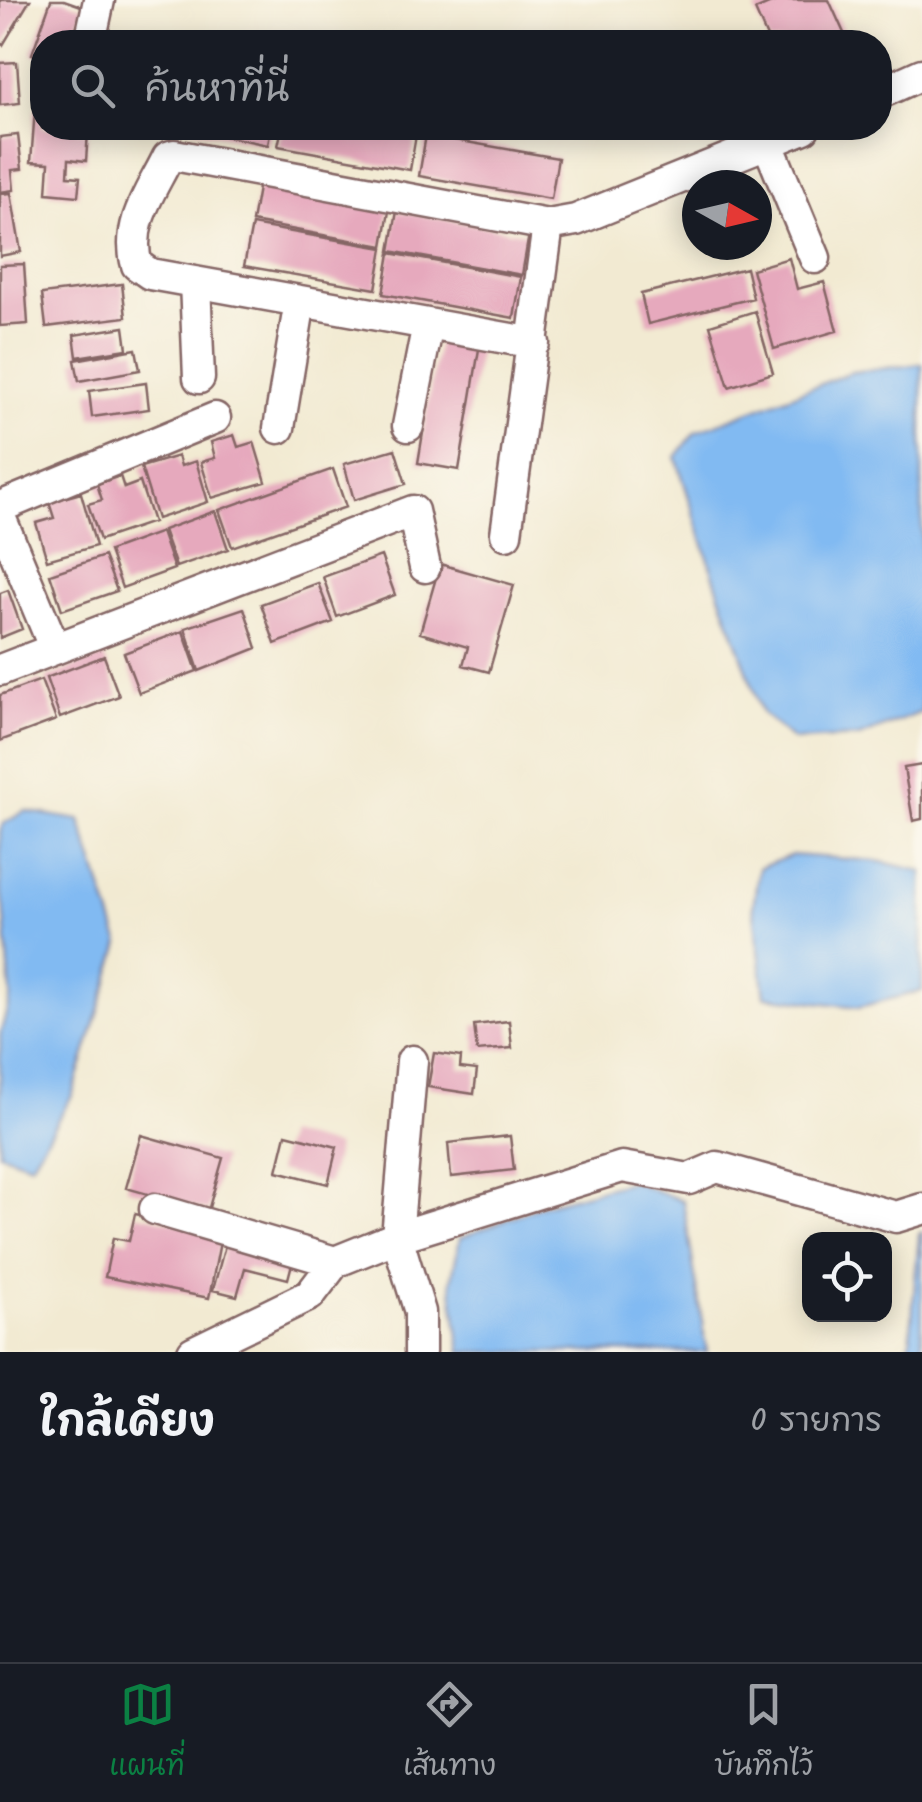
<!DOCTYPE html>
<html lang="th">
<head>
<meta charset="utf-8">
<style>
  body { margin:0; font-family:Kalam,"Playpen Sans Thai",sans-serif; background:#20242c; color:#f1f3f6 }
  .controls { position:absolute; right:30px; bottom:30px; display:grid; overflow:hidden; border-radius:20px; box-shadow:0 5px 25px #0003 }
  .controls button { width:90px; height:90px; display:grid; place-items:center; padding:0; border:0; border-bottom:2px solid #363941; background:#171b24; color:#f1f3f6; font:50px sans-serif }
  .compass { position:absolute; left:682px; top:170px; width:90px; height:90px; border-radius:50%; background:#171b24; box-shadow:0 5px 25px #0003; rotate:98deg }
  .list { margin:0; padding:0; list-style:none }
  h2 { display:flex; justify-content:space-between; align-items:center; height:130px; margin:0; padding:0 40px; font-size:42px }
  h2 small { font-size:32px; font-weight:400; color:#9ea1a6 }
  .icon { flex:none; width:55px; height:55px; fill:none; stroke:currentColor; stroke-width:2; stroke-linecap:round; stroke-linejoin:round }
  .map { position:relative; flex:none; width:922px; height:1352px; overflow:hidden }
  .search { position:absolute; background:#171b24; box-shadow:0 5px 25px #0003; left:30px; right:30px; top:30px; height:110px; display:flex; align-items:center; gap:25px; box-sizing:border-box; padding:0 35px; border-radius:40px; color:#9ea1a6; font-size:38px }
  .sheet { height:310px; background:#171b24 }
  nav { display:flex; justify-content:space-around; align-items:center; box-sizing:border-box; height:140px; border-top:2px solid #363941; background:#171b24; font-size:28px; color:#9ea1a6 }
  nav a { display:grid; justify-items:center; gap:5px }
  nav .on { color:#0b8043 }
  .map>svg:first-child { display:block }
  .water { fill:#81baf2; stroke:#666c8e; stroke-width:2.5 }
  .building { fill:#e6a9bd }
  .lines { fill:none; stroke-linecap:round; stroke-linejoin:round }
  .minor-casing { stroke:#856665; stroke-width:35 }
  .minor { stroke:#fff; stroke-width:30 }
</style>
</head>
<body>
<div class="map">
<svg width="922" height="1352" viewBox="0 0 922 1352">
  <rect width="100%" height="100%" fill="#fbf7ec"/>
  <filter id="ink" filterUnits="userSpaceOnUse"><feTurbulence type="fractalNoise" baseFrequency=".01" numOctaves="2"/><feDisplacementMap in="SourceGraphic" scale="20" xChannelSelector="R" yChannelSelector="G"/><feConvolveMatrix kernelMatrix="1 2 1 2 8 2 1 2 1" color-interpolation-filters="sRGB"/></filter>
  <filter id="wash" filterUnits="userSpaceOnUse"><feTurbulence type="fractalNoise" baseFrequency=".0048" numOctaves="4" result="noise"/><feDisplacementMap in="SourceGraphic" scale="40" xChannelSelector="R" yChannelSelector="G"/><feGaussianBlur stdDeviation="2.25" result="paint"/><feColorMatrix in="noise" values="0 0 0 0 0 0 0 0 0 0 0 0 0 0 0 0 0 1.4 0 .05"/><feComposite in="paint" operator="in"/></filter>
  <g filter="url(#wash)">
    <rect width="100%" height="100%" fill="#f2ead2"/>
    <path class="water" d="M922 364V712L859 737 793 740 762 713 717 586 676 457 695 432 852 372Z
      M25 811 80 820 120 944 72 1096 31 1164 0 1153V1035L11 995 4 906 0 890V831L3 824Z
      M792 855 877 861 922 871V991L859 1007 765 996 753 906 759 868Z
      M632 1181 683 1201 707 1352H461L451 1282 460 1238 542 1205Z
      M922 1232V1352H909L919 1234Z"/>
    <g id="blocks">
      <path class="building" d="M0 0H30L3 45 0 43Z
        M51 0H64L84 7 71 42H42V58L32 54Z
        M778 0H829L848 42H769L755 10Z
        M17 62 20 103 0 105V63Z
        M35 109 42 110V128H78L77 131 88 132 86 161 69 159 68 176 80 177 78 196 47 193 49 163 31 162Z
        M186 128H271L268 145Z
        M282 128H408L417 129 410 170 278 146Z
        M18 135 22 169 12 170 14 190 0 192V137Z
        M426 135 558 158 551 199 419 176Z
        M259 182 390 205 383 246 252 222Z
        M11 193 21 252 0 256V194Z
        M397 211 529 234 522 275 390 251Z
        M252 225 383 248 376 289 244 266Z
        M390 253 521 277 514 318 383 294Z
        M789 258 797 289 824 282 837 331 774 349 752 269Z
        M24 264 28 324 0 326V265Z
        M746 268 753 298 648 324 641 294Z
        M122 284 126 317 46 327 42 294Z
        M755 311 773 373 729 387 710 325Z
        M124 327 127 349 77 357 74 335Z
        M439 336 480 343 459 470 418 463Z
        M136 349 140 370 79 381 75 360Z
        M146 383 149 409 92 417 89 391Z
        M234 435 238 447 254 442 266 482 212 498 201 462 215 458 211 442Z
        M395 449 406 484 354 500 344 464Z
        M178 456 181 466 196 461 208 502 157 519 141 467Z
        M333 469 346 507 232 547 219 510Z
        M120 476 124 488 140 482 153 522 100 540 88 504 102 500 97 484Z
        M81 493 96 546 47 560 36 523 54 518 49 502Z
        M215 511 228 549 176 567 163 530Z
        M161 532 174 569 122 588 109 551Z
        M104 556 117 591 62 610 50 574Z
        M381 556 395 595 337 617 323 577Z
        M440 564 514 585 489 672 463 665 468 647 420 633Z
        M318 583 333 622 275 644 261 604Z
        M8 590 22 629 0 638V593Z
        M244 608 257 648 199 671 185 628Z
        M183 631 197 671 139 693 124 653Z
        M104 656 119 696 60 718 46 678Z
        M41 680 56 720 0 741V695Z
        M922 765V819L913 821 904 768Z
        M509 1021 512 1048 477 1051 474 1025Z
        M434 1053 461 1057 460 1068 477 1070 474 1094 428 1087Z
        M286 1134 337 1147 328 1184 277 1171Z
        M141 1135 223 1158 208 1211 126 1188Z
        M510 1136 514 1170 451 1177 448 1143Z
        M135 1214 222 1232 209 1298 105 1277 113 1238 129 1241Z
        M227 1238 294 1256 288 1279 245 1268 237 1296 213 1290Z"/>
    </g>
  </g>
  <g filter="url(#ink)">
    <use href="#blocks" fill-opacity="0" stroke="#856665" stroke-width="2.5"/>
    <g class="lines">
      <g class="minor-casing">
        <path id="minor" d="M90 42 99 0
          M880 93 922 74
          M768 144 815 258
          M195 282 199 378
          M534 343 150 274 137 265C125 225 151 192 168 157L174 155 548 225
          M408 426 428 324
          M279 428 300 301
          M0 507 215 418
          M0 517 55 649
          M506 534 548 225 576 220 804 128
          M0 670 413 511 425 567
          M412 1061 397 1237 420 1312V1352
          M155 1209 335 1262
          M193 1352 310 1295 335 1262 397 1237 622 1167 689 1179 717 1167 896 1217 922 1209"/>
      </g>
      <use href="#minor" class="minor"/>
    </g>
  </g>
</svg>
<div class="controls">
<button><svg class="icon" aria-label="locate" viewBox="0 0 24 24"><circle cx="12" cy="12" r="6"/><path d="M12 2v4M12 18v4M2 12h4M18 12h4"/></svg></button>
</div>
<svg class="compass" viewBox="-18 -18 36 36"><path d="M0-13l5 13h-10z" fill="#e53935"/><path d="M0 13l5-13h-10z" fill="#9ea1a6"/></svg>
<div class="search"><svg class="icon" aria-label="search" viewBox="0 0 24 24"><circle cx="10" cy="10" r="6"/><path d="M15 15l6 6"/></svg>ค้นหาที่นี่</div>
</div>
<section class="sheet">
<h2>ใกล้เคียง<small>0 รายการ</small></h2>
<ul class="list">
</ul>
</section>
<nav>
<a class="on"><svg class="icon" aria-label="map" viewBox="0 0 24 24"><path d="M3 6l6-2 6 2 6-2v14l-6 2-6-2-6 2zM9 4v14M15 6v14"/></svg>แผนที่</a>
<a><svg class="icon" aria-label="directions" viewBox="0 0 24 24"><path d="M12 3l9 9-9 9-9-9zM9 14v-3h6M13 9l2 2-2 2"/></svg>เส้นทาง</a>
<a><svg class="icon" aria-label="saved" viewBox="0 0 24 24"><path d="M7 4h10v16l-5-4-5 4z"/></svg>บันทึกไว้</a>
</nav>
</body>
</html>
